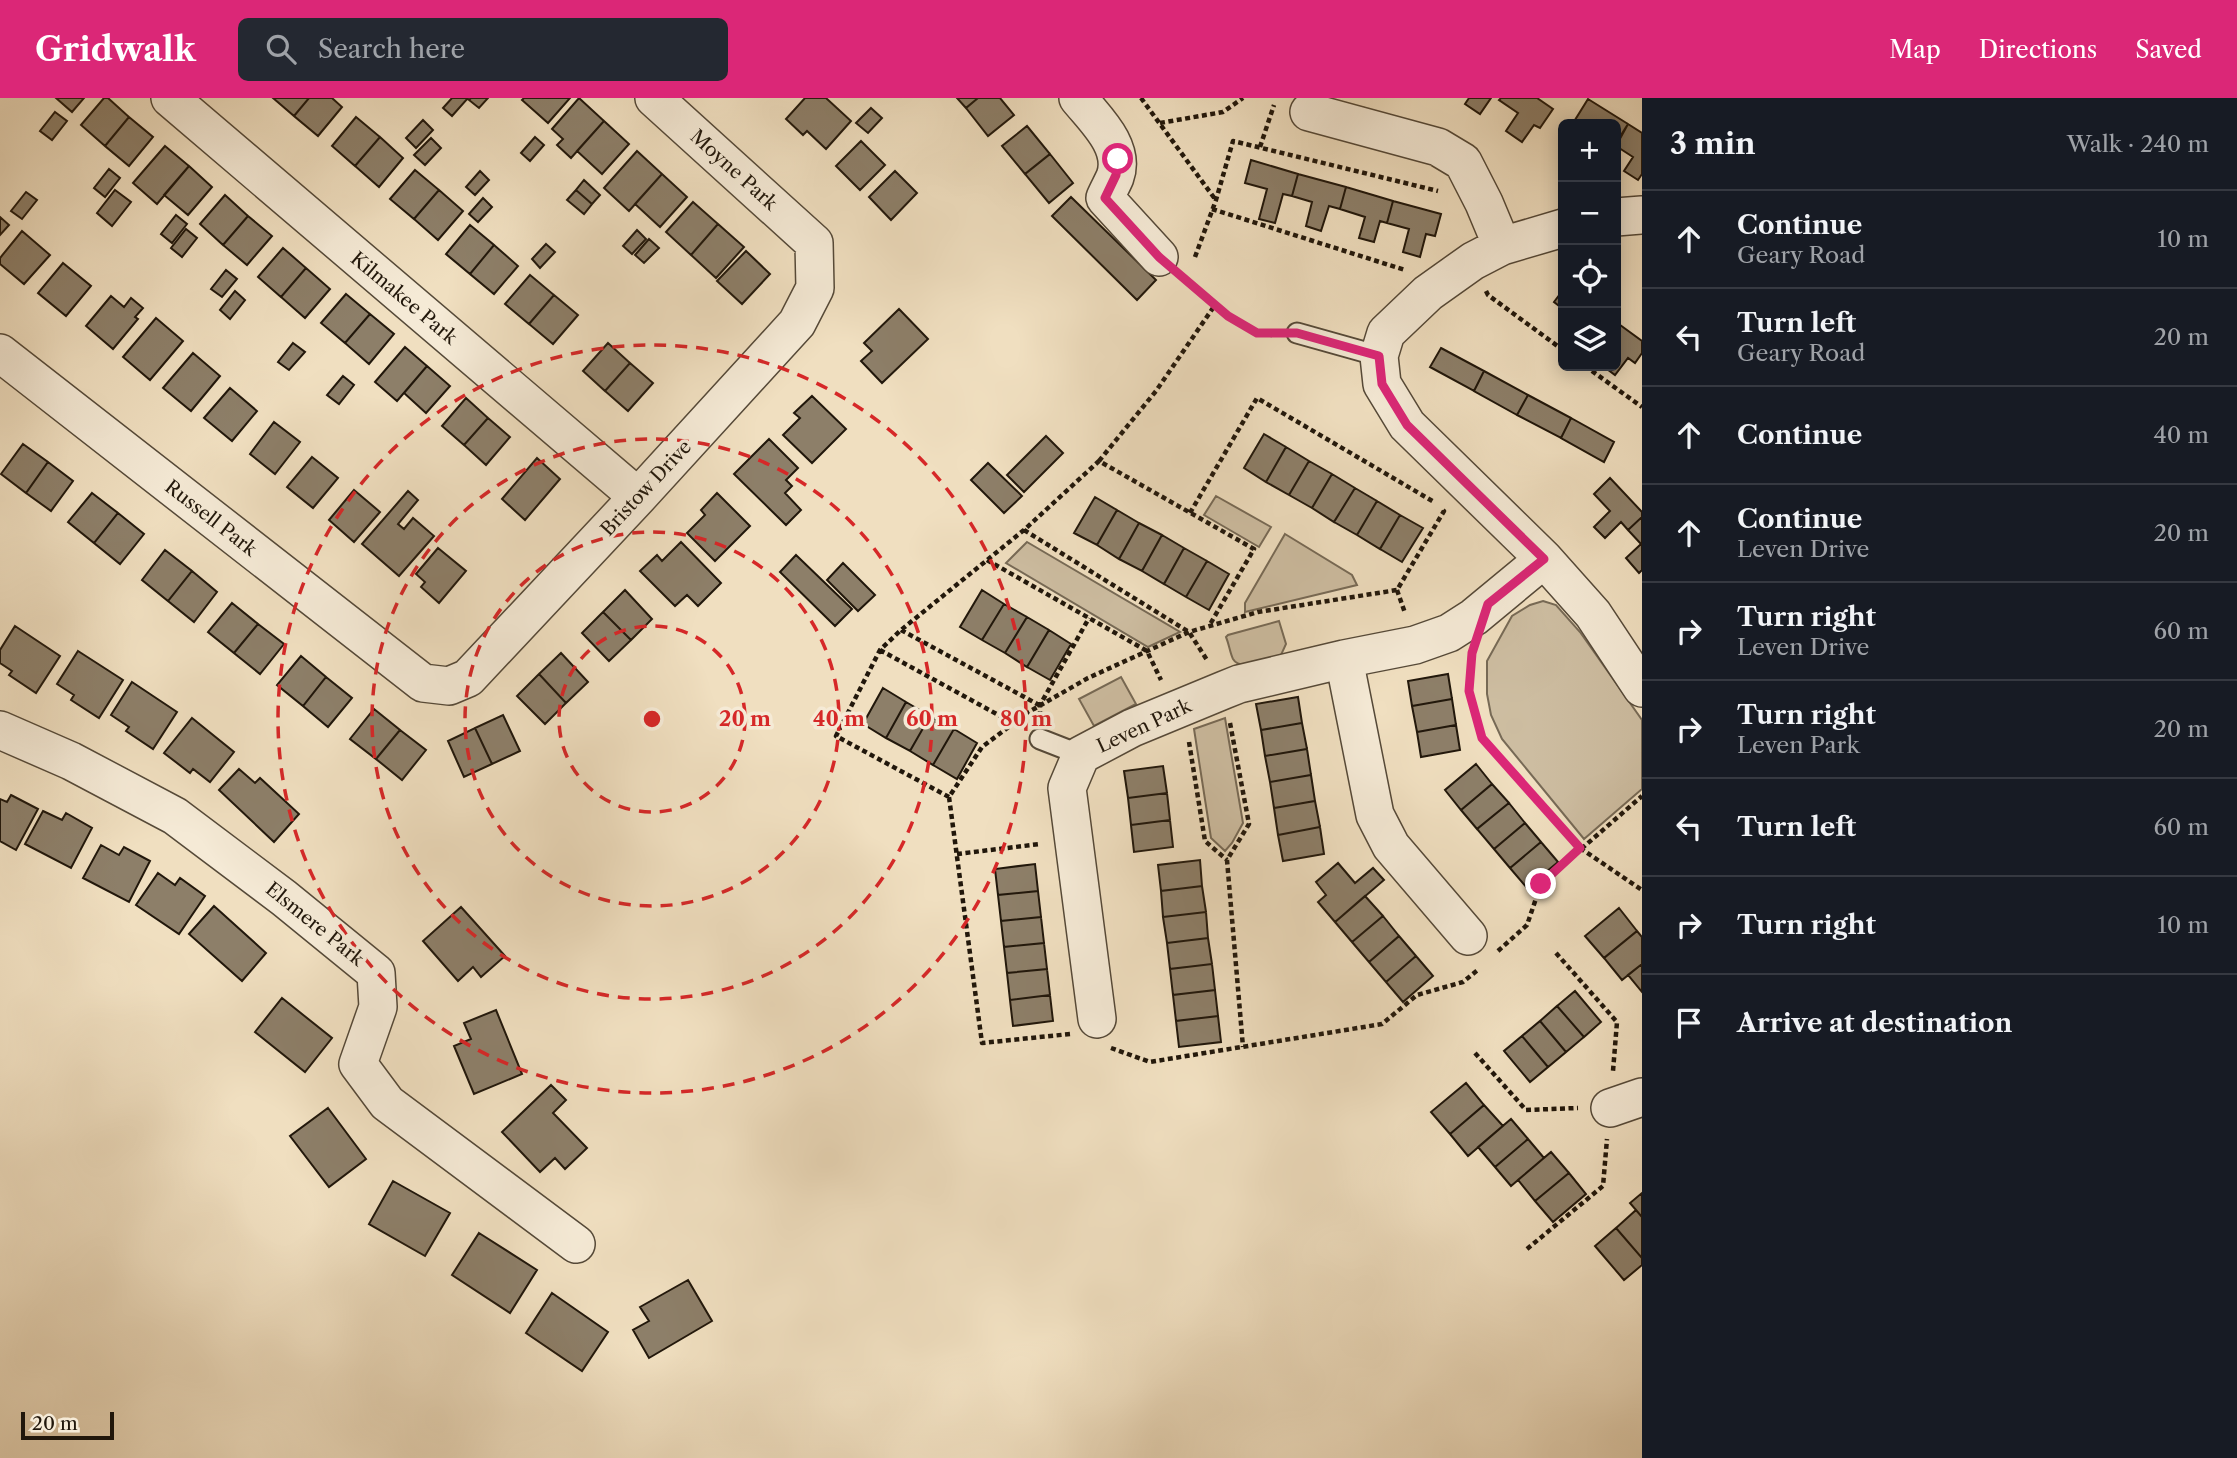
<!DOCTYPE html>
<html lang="en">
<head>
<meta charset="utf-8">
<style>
  body { margin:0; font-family:"Libre Caslon Text",serif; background:#242831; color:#f1f3f6 }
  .controls { position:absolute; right:21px; top:21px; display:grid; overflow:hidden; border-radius:10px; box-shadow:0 4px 18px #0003 }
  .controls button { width:63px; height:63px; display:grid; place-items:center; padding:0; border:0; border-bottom:2px solid #363941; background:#171b24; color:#f1f3f6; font:35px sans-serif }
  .scale { position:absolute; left:21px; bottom:18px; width:93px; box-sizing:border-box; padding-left:7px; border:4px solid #21170b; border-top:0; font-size:19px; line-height:24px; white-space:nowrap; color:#21170b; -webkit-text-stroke:5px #f5ead6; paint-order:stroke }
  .stop { position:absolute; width:21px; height:21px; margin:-16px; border:5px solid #db2777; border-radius:50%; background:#fff }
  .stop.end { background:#db2777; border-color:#fff; box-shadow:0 2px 7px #0008 }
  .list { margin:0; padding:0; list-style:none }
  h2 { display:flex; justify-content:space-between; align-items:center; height:91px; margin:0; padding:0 28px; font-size:30px }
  h2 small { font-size:23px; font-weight:400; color:#9ea1a6 }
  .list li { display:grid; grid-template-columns:46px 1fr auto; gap:21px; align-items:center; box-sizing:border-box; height:98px; padding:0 28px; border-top:2px solid #363941 }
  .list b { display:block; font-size:26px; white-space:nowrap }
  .list p { margin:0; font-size:23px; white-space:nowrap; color:#9ea1a6 }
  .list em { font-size:23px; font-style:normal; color:#9ea1a6 }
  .icon { flex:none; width:38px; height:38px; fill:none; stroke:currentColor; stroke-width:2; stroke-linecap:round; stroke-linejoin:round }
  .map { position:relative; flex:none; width:1642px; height:1360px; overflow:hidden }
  header { display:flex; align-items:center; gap:42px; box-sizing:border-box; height:98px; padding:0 35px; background:#db2777; color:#fff }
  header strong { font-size:33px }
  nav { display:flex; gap:38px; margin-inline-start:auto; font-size:24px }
  .search { width:490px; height:63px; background:#242831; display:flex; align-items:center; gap:18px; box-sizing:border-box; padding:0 24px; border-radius:10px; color:#9ea1a6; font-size:26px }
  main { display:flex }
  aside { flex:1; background:#171b24 }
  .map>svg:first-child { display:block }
  .green { fill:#cdbda1; stroke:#776a56; stroke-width:2 }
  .building { fill:#8d7f69; stroke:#21170b; stroke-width:2 }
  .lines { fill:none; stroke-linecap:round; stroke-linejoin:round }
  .lane-casing { stroke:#554938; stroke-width:23 }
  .street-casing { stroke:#554938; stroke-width:40 }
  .path { stroke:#21170b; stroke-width:4.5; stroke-dasharray:5 3.5; stroke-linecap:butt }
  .lane { stroke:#f5ead6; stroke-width:19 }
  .street { stroke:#f5ead6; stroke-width:37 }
  .route { stroke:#db2777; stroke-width:9 }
  .ring { fill:none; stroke:#d62828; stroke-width:3.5; stroke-dasharray:12 9 }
  .labels { text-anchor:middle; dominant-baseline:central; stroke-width:7; stroke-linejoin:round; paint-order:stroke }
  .street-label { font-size:19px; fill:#21170b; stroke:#f5ead6 }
  .centre { fill:#d62828; stroke:#f5ead6; stroke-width:3.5 }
  .ring-label { font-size:21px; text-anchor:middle; font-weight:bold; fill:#d62828; stroke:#f5ead6; stroke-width:7; stroke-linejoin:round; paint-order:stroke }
</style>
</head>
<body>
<header>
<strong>Gridwalk</strong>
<div class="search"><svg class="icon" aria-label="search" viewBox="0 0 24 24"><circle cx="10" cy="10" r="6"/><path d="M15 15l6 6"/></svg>Search here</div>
<nav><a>Map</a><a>Directions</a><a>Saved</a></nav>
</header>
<main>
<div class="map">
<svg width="1642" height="1360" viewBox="0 0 1642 1360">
  <rect width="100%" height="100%" fill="#f0dfc0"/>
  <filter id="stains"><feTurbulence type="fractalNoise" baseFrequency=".00286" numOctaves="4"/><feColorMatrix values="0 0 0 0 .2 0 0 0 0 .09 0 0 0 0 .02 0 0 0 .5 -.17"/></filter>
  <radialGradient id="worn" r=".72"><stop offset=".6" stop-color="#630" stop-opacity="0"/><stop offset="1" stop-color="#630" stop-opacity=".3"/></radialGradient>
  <path class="green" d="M1216 398 1271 429 1259 449 1204 417Z
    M1285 436 1352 477 1357 487 1245 514V505Z
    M1027 444 1180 534 1148 549 1006 465Z
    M1543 503 1556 507 1580 534 1642 622V691L1584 741 1502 641 1491 617 1487 596V563L1512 518 1530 507Z
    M1279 523 1286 546 1281 557C1270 560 1241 575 1233 561 1230 555 1229 546 1226 539L1228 537Z
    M1121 579 1136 606 1094 628 1079 601Z
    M1225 620 1243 725 1232 745 1225 753 1211 740 1194 631Z"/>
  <path class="building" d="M56 0H84L72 14Z
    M104 0H108L129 19 105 48 81 27Z
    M273 0H309L294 18Z
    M309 0H332L342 9 318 38 294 18Z
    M452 0H468L452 18 443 10Z
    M471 0H488L479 10 469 2Z
    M524 0H570L548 25 522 2Z
    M579 0 604 23 571 60 557 47 563 41 552 31Z
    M805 0H826L851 23 826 51 807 33 803 37 786 21Z
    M957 0H978L966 10Z
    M978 0H1000L1014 17 988 38 966 10Z
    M1469 0H1491L1480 16 1465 6Z
    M1501 0H1537L1553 11 1540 30 1534 27 1522 44 1506 33 1518 15 1499 2Z
    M1588 1 1628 26 1616 45V26H1582L1575 22Z
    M871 10 882 20 868 35 856 25Z
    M55 14 67 23 52 42 40 33Z
    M129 19 153 39 129 68 105 48Z
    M356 19 380 39 355 68 332 48Z
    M423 22 433 32 416 50 406 40Z
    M604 23 629 46 602 76 577 53Z
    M1628 26 1642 35V76L1638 82 1624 73 1633 59 1616 48Z
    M1027 28 1050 56 1025 76 1002 48Z
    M380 39 403 60 379 89 355 68Z
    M535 39 544 47 530 63 521 55Z
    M431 40 441 50 425 67 414 57Z
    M861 43 885 67 860 92 836 68Z
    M165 48 189 68 157 106 133 85Z
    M637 53 662 76 629 113 604 90Z
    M1050 56 1073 85 1049 105 1025 76Z
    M1251 62 1298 76 1292 98 1283 96 1275 125 1259 121 1267 91 1245 85Z
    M189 68 212 89 188 117 164 97Z
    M109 71 120 80 105 99 94 90Z
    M415 72 439 92 414 121 390 101Z
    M480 73 489 82 475 97 466 89Z
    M895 73 917 95 891 122 869 99Z
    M662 76 687 99 660 129 635 106Z
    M1298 76 1346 89 1340 111 1329 108 1321 133 1306 128 1312 104 1292 98Z
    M584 82 600 97 592 106 576 92Z
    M1346 89 1393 103 1387 125 1380 123 1374 144 1359 140 1365 119 1340 111Z
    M115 92 131 104 112 128 97 115Z
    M439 92 463 113 438 142 414 121Z
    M576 92 592 106 584 116 567 102Z
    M26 94 37 102 22 121 11 113Z
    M225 97 248 118 223 147 200 126Z
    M1071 99 1156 182 1137 202 1052 118Z
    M483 100 492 109 478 124 469 116Z
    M1393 103 1441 116 1435 138 1426 136 1420 159 1403 154 1409 131 1387 125Z
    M693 104 718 126 691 157 666 134Z
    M176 117 187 126 172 145 161 136Z
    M248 118 272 138 247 167 223 147Z
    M0 119 9 127 0 137Z
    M718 126 744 149 716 180 691 157Z
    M470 127 494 147 470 176 446 156Z
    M186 131 197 140 182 159 171 150Z
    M637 132 646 141 632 156 623 148Z
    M22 133 50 157 24 186 0 166V160Z
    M649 141 659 150 644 165 635 157Z
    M546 146 555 154 540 170 532 161Z
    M494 147 518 168 494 196 470 176Z
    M283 150 306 170 281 199 258 179Z
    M746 153 770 176 742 206 717 183Z
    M63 165 91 188 66 218 38 195Z
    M306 170 330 191 305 220 281 199Z
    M226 172 237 181 222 199 211 191Z
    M530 177 554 197 529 226 505 206Z
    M1563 192V211L1554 204Z
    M235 193 245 202 230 221 220 212Z
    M346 196 370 216 345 245 321 225Z
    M554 197 578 217 553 246 529 226Z
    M111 198 124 209 131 200 143 210 135 219 138 221 113 251 86 228Z
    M899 211 928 241 882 285 861 263 872 253 864 245Z
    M370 216 394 236 369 266 345 245Z
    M156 220 183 243 150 282 123 259Z
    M1616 224 1642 243V255L1635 265 1628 260 1615 277 1603 268H1616Z
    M293 245 305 254 289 272 278 264Z
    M608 245 630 265 605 293 583 273Z
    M405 249 427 268 397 303 375 284Z
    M1441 250 1484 273 1474 293 1430 269Z
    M193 255 220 278 191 313 163 290Z
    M630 265 653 285 628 313 605 293Z
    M427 268 450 288 426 315 404 295Z
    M1484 273 1528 297 1517 317 1474 293Z
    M343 278 354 287 339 306 327 297Z
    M230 290 257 313 232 343 204 320Z
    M1528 297 1571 320 1561 340 1517 317Z
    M812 298 846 331 812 365 783 337 800 320 794 315Z
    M466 300 488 320 464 347 442 328Z
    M488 320 510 339 486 367 464 347Z
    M1571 320 1614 344 1604 364 1561 340Z
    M274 324 300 344 275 376 250 356Z
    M1264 336 1286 349 1266 384 1244 370Z
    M1046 338 1063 355 1024 394 1007 377Z
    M769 341 798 370 786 382 792 388 785 395 801 412 786 427 734 376Z
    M23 346 48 364 26 395 1 376Z
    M1286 349 1309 363 1289 397 1266 384Z
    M312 359 338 380 313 410 287 389Z
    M537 360 560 381 525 422 502 401Z
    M1309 363 1332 376 1312 410 1289 397Z
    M48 364 73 383 51 413 26 395Z
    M988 365 1022 398 1004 415 971 382Z
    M1332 376 1355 390 1334 424 1312 410Z
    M1610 380 1642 414V419L1628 432 1621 424 1605 440 1594 429 1610 413 1594 396Z
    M1355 390 1377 403 1357 437 1334 424Z
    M354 392 380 414 354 444 329 422Z
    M408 393 418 402 398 426 404 431 413 420 434 438 399 478 362 446Z
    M92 395 118 415 94 445 68 424Z
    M717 395 750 428 715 463 687 435 705 417 701 412Z
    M1095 399 1117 412 1097 447 1074 435Z
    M1377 403 1400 417 1380 451 1357 437Z
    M1117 412 1139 425 1119 461 1097 447Z
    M118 415 144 436 120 466 94 445Z
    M1400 417 1423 430 1402 464 1380 451Z
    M1642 419V472L1639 475 1626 460 1641 446 1628 432Z
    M1139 425 1162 437 1142 473 1119 461Z
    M1162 437 1184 450 1164 486 1142 473Z
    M681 444 721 485 698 508 687 497 675 508 640 473 657 457 662 463Z
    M438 450 466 473 439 505 421 489 425 484 416 476Z
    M1184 450 1207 463 1186 499 1164 486Z
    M165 452 192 473 168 503 142 482Z
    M796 457 852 511 835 528 780 474Z
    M1207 463 1229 476 1209 512 1186 499Z
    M843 465 875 497 858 513 827 482Z
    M192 473 217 494 194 524 168 503Z
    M625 492 652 521 631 542 603 514Z
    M982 492 1004 506 982 542 960 529Z
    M232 505 258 526 234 555 208 534Z
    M1004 506 1027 519 1005 555 982 542Z
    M603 514 631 542 609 563 582 535Z
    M1027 519 1049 532 1027 569 1005 555Z
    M258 526 284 546 260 576 234 555Z
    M15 528 60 558 36 595 9 577 12 573 0 565V552Z
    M1049 532 1071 546 1050 582 1027 569Z
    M78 553 123 582 99 620 71 602 74 597 57 586Z
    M561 555 588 584 566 605 539 576Z
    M301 558 326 579 303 608 277 587Z
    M539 576 566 605 545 626 517 598Z
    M1448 576 1452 601 1412 608 1408 583Z
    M326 579 352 600 328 629 303 608Z
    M132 584 177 614 153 651 126 633 129 629 111 617Z
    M883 590 906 604 886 640 863 626Z
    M1298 599 1302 625 1261 632 1256 606Z
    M1452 601 1456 627 1417 634 1412 608Z
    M906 604 930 618 910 653 886 640Z
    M374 611 400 632 376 661 350 641Z
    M503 617 520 653 492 666 475 630Z
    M930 618 954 631 933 667 910 653Z
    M192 620 234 654 210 684 193 671 190 675 164 655Z
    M1302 625 1307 651 1265 658 1261 632Z
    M1456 627 1460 652 1421 659 1417 634Z
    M475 630 492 666 464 679 448 643Z
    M954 631 977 645 957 681 933 667Z
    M400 632 426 652 402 682 376 661Z
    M1307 651 1311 677 1270 684 1265 658Z
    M1476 666 1492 686 1461 712 1445 692Z
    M1163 668 1167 695 1128 700 1124 673Z
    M239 671 255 685 260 680 299 716 274 744 219 692Z
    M1311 677 1315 703 1274 710 1270 684Z
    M1492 686 1509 705 1477 731 1461 712Z
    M1167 695 1170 722 1131 727 1128 700Z
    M11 697 38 711 16 752 0 743V701L7 704Z
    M1315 703 1320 729 1278 737 1274 710Z
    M1509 705 1525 725 1494 751 1477 731Z
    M43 713 62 722 66 715 92 730 71 770 25 746Z
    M1170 722 1173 749 1134 754 1131 727Z
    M1525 725 1541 744 1510 770 1494 751Z
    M1320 729 1324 756 1283 763 1278 737Z
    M1541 744 1558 764 1527 790 1510 770Z
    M101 747 119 757 124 749 150 763 129 804 83 780Z
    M1200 762 1202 788 1161 793 1158 767Z
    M1338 765 1355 785 1373 770 1384 782 1335 824 1318 804 1326 797 1316 784Z
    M1035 766 1038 793 998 797 995 771Z
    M158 775 175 787 180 780 205 798 179 836 136 807Z
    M1202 788 1206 814 1163 819 1161 793Z
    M1038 793 1041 819 1001 823 998 797Z
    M1365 798 1383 818 1352 844 1335 824Z
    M214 808 266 855 242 883 189 836Z
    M461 809 505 858 481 879 473 869 458 883 423 843Z
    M1619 810 1637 833 1604 860 1585 838Z
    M1206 814 1208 840 1167 845 1163 819Z
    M1383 818 1399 838 1369 864 1352 844Z
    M1041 819 1044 845 1004 849 1001 823Z
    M1637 833 1642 839V866L1622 882 1604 860Z
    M1399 838 1416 858 1386 884 1369 864Z
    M1208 840 1212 866 1170 871 1167 845Z
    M1044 845 1047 871 1007 875 1004 849Z
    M1416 858 1433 878 1403 904 1386 884Z
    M1212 866 1215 892 1173 897 1170 871Z
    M1642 866V894L1628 877Z
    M1047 871 1050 897 1010 902 1007 875Z
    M1215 892 1218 918 1176 923 1173 897Z
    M1575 893 1601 924 1584 939 1557 908Z
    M1050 897 1053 923 1013 928 1010 902Z
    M282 900 332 940 305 974 255 934Z
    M1557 908 1584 939 1566 954 1540 923Z
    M496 912 522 976 474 996 454 948 471 941 464 925Z
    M1218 918 1221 944 1179 949 1176 923Z
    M1540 923 1566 954 1548 969 1522 938Z
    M1522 938 1548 969 1530 984 1504 953Z
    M1466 985 1484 1007 1450 1036 1431 1014Z
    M551 987 566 1002 553 1015 587 1050 565 1071 555 1060 540 1074 502 1034Z
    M1484 1007 1503 1028 1468 1058 1450 1036Z
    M328 1010 366 1061 329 1089 290 1038Z
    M1511 1021 1528 1041 1495 1069 1478 1049Z
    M1528 1041 1544 1060 1511 1088 1495 1069Z
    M1551 1054 1569 1075 1535 1103 1518 1082Z
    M1569 1075 1586 1096 1553 1124 1535 1103Z
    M393 1083 450 1115 425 1158 369 1126Z
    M1642 1095V1119L1630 1105Z
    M1636 1112 1642 1119V1160L1616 1130Z
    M1616 1130 1642 1160V1167L1624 1182 1595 1148Z
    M479 1135 537 1172 510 1215 452 1177Z
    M688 1182 712 1223 649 1260 633 1232 649 1223 640 1209Z
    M552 1195 608 1234 582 1273 526 1235Z"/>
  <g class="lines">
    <g class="lane-casing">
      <path id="lane" d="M1297 235 1379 258
        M1040 641 1081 657"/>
    </g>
    <g class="street-casing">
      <path id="street" d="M170 0 638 399
        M1078 0C1095 21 1126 49 1115 79 1112 86 1108 93 1105 100L1159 159
        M1309 14 1438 49 1463 64 1484 105 1502 148
        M1616 119 1642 117
        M1563 130 1502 148 1473 163 1428 195 1386 235 1379 258 1382 286 1407 327 1544 461 1593 516 1642 590
        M0 255 423 585 449 588 468 580 638 399 797 225 815 190 814 145 654 0
        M1344 561 1375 717 1391 748 1468 838
        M0 632 71 663 175 718 284 800 376 875 378 909 358 966 387 1005 576 1146
        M1097 921 1067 690 1081 657 1132 630 1224 592 1239 586 1344 561 1415 547 1449 535 1474 519 1544 461
        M1610 1010 1642 999"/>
    </g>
    <path class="path" d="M1141 0 1215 101
      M1160 25 1223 14 1243 0
      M1260 49 1274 7
      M1212 111 1405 172
      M1195 159 1216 102 1233 43 1438 93
      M1184 181C1208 201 1238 235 1272 237
      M1486 193 1488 197 1563 252
      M1585 268 1642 309
      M1099 363 1156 293 1215 207
      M1190 415 1257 300 1434 404
      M1024 432 1189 534 1207 562
      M987 462 1147 553 1161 582
      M1397 492 1405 515
      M901 532 1039 607
      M880 552 1013 625
      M1472 560 1469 593 1482 640 1580 750 1642 792
      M1040 618V607L1089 520
      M1230 625 1249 726 1227 762 1243 949
      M1189 644 1205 743 1227 762
      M949 699 836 638 880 552 901 532 1024 432 1099 363 1254 451 1209 528
      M957 756 1040 746
      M1498 853 1527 827 1541 786 1642 698
      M1556 855 1617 924 1613 973
      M1070 936 982 945 949 699 982 649 1027 615 1088 580 1189 534 1258 514 1397 492 1444 413 1441 410
      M1111 950 1150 964 1382 926 1417 897 1463 884 1479 871
      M1475 955 1526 1012 1578 1010
      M1527 1151 1603 1088 1607 1041"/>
    <use href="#lane" class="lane"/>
    <use href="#street" class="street"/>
  </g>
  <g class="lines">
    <path class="route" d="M1118 61 1116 77 1105 100 1159 159 1228 218 1257 235H1297L1379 258 1382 286 1407 327 1544 461 1488 506 1472 555 1469 593 1482 640 1580 750 1541 786"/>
  </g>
  <g class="ring">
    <circle cx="652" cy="621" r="93"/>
    <circle cx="652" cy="621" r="187"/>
    <circle cx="652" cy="621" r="280"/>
    <circle cx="652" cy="621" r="374"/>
  </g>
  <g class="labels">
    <g class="street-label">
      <text transform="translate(734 72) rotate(42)">Moyne Park</text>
      <text transform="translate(404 200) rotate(40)">Kilmakee Park</text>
      <text transform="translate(646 390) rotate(-47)">Bristow Drive</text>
      <text transform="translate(211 420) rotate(38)">Russell Park</text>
      <text transform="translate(1144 628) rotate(-25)">Leven Park</text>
      <text transform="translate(315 826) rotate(39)">Elsmere Park</text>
    </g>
  </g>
  <circle cx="652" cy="621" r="10" class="centre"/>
  <g class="ring-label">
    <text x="745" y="628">20 m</text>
    <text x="839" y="628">40 m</text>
    <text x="932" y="628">60 m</text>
    <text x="1026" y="628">80 m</text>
  </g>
  <rect width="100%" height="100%" filter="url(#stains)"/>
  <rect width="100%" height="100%" fill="url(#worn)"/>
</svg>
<div class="controls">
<button>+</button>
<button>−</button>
<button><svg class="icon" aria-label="locate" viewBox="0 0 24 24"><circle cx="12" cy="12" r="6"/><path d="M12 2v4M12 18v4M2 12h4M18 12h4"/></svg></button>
<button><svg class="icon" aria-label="layers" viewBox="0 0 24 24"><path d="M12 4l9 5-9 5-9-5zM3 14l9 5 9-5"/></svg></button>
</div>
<div class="scale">20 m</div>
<div class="stop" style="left:1118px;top:61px"></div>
<div class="stop end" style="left:1541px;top:786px"></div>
</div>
<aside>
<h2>3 min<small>Walk · 240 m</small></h2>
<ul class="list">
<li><svg class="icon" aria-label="ahead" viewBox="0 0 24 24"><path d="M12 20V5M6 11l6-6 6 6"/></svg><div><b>Continue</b><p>Geary Road</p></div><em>10 m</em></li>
<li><svg class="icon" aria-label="left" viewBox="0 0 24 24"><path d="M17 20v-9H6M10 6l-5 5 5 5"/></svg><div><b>Turn left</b><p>Geary Road</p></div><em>20 m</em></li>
<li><svg class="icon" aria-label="ahead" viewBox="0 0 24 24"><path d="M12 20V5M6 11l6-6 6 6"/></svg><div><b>Continue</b></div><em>40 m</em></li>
<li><svg class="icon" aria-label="ahead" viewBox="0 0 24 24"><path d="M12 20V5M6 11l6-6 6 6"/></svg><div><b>Continue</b><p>Leven Drive</p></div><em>20 m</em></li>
<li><svg class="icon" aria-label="right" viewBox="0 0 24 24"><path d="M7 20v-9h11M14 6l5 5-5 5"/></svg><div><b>Turn right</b><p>Leven Drive</p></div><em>60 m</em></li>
<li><svg class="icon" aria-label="right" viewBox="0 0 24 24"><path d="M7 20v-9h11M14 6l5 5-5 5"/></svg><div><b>Turn right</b><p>Leven Park</p></div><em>20 m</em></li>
<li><svg class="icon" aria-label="left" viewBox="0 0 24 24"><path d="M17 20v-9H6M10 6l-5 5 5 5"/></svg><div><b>Turn left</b></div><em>60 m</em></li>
<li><svg class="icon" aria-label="right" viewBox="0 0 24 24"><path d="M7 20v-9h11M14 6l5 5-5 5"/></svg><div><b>Turn right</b></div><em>10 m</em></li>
<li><svg class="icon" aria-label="arrive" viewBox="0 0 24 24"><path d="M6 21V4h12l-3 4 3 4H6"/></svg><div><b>Arrive at destination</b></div></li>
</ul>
</aside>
</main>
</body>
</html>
